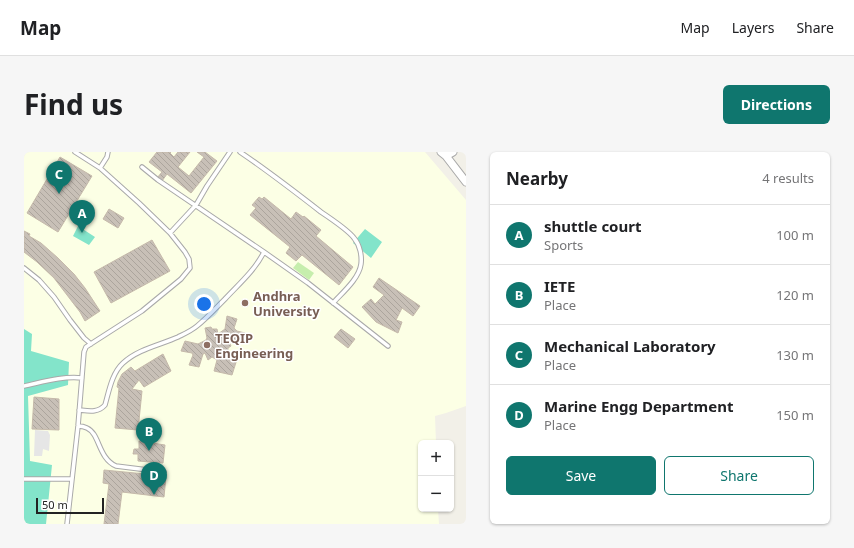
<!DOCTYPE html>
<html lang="en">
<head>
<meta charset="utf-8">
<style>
  body { margin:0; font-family:"Noto Sans",sans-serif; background:#f6f6f6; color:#202124 }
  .controls { position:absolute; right:12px; bottom:12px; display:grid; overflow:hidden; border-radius:6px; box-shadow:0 1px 3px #0004 }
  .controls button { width:36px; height:36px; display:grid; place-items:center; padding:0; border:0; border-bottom:1px solid #e0e0e0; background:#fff; color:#202124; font:20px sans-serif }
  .scale { position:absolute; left:12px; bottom:10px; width:68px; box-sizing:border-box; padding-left:4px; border:2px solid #222; border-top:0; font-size:11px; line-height:14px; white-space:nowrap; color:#222; -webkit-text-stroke:3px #fff; paint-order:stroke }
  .you { position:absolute; left:180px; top:152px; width:14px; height:14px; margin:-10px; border:3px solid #fff; border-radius:50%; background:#1a73e8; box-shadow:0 0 0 6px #1a73e833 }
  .badge { display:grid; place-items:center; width:26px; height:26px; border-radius:50%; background:#0f766e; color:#fff; font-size:13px; font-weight:700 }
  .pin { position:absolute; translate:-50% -33px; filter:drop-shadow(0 1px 2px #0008) }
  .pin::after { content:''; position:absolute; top:21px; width:14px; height:12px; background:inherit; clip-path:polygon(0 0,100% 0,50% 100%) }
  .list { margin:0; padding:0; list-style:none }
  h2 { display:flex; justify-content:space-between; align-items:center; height:52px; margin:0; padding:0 16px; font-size:17px }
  h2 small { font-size:13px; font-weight:400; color:#757577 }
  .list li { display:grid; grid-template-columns:26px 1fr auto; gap:12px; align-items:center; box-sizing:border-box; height:60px; padding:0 16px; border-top:1px solid #e0e0e0 }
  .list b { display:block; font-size:15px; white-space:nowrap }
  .list p { margin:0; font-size:13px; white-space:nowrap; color:#757577 }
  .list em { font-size:13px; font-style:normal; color:#757577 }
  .actions { display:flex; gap:8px; padding:12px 16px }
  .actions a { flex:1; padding:9px 0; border:1px solid #0f766e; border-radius:6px; text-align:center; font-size:14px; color:#0f766e }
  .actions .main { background:#0f766e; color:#fff }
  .map { position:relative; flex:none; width:442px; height:372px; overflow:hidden; border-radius:6px }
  header { display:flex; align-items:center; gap:24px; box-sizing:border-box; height:56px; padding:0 20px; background:#fff; border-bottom:1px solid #e0e0e0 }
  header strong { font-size:19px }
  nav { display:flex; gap:22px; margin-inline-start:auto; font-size:14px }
  .intro { display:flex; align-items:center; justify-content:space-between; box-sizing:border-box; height:96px; padding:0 24px }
  h1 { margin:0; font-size:28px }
  .button { padding:10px 18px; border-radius:6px; background:#0f766e; color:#fff; font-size:14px; font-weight:700 }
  main { display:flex; gap:24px; padding:0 24px }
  aside { flex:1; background:#fff; border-radius:6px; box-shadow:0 1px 3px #0004 }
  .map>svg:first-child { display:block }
  .education { fill:#fcffe5 }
  .garden { fill:#c6eead }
  .pitch { fill:#83e4ca }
  .parking { fill:#e6e6e6 }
  .building { fill:url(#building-back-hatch); stroke:#c5b9aa }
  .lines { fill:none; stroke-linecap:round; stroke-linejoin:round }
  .lane-casing { stroke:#a9a9a9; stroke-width:5.5 }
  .street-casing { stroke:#a9a9a9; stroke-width:9 }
  .lane { stroke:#fff; stroke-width:3.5 }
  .street { stroke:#fff; stroke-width:7 }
  .education-dot { fill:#8d6e63; stroke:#fff; stroke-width:1.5 }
  .labels { text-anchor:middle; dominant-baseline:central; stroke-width:3; stroke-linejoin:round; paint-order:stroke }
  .education-label { font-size:13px; font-weight:bold; fill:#785e54; stroke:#fff; text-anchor:start }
</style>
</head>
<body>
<header>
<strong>Map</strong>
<nav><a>Map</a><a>Layers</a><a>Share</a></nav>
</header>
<div class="intro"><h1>Find us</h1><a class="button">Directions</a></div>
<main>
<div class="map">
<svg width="442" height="372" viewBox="0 0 442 372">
  <defs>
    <pattern id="building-back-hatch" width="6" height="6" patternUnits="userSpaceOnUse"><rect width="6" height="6" fill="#c8c0b7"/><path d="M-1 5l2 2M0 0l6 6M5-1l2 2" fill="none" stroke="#aca59d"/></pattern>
  </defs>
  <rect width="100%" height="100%" fill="#f2f0e8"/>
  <path class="education" d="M0 0H401L442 48V254L422 261 411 264 412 291H397V357H414L415 372H0Z"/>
  <path class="garden" d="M274 110 290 121 285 128 269 116Z"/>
  <path class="pitch" d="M54 74 71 85 65 93 49 84Z
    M341 77 358 90 347 106 329 91Z
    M0 177 8 182 7 199 45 210 44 233 4 244 6 309 28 313 22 372H0Z"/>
  <path class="parking" d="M11 278 24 279 26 283 25 299 19 297 18 304H10Z"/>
  <path class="building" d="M133 0H147L146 1 150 5 154 0H166L154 15 165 24 180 5 173 0H181L193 9 167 41 143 22 138 29 133 26 138 20 125 10Z
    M36 5 68 24 34 80 3 61Z
    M235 45 238 47 240 45 267 67 272 60 279 65 280 64 297 78 292 84 329 115 315 133 278 103 272 109 262 101 266 95 226 63 232 56 228 53Z
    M85 57 100 66 94 76 79 67Z
    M0 79 6 82 5 84 17 91 34 106 50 122 61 136 76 159 61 169 56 160 30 126 13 110 0 100Z
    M128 88 146 119 87 151 70 120Z
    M355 126 396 154 389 164 378 156 372 168 378 170 374 181 352 170 338 155 347 147 351 152 360 143 349 135Z
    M203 164 213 167 210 176 213 179 221 181 219 190 206 187 204 188 207 194 204 196V201L214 204 208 223 190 219 193 208 188 205 184 208 181 201 179 202 175 215 165 213 169 203 168 201 157 199 161 189 174 192 182 188 183 186 181 176 187 175 188 177H193L194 182 201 177Z
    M317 177 331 187 324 196 310 185Z
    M139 202 147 219 120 235 115 228 108 237 118 239 114 278 91 276 95 236 93 235 94 230 98 222 107 215 111 219Z
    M10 245 35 247V278L8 277Z
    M115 289 141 293 139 311 114 309V302H109L110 297H115Z
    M80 318 142 324 140 345 98 340 94 372H80L85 332 79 331Z"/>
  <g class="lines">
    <g class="lane-casing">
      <path id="lane" d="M216 0C244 19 270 39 297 60 306 66 324 78 330 86 336 93 338 104 337 112 335 127 318 141 309 151
        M118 15 134 28 240 100 284 131 364 194
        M76 16 83 5 84 0
        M146 81 172 53 183 34 206 0
        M0 116 15 128 30 145 46 168 60 186 67 192
        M0 234C19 230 38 224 58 226
        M55 258C65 259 74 261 81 253 85 239 88 221 99 211 114 197 136 193 154 185 160 182 167 179 173 174 183 166 192 156 201 147 215 132 231 118 240 100
        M54 274C57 274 61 275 63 276 76 282 74 306 92 314L140 320
        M0 327H48
        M43 372 54 274 60 200 62 195 118 159 157 127 166 116 165 107 161 100 146 81 115 51 76 16 51 0"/>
    </g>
    <g class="street-casing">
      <path id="street" d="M417 0 422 4 442 30
        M422 4 429 0"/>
    </g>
    <use href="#lane" class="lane"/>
    <use href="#street" class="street"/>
  </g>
  <g class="education-dot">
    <circle cx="221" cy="151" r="4"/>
    <circle cx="183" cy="193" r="4"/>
  </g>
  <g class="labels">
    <g class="education-label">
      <text x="229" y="144">Andhra<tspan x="229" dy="15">University</tspan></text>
      <text x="191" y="186">TEQIP<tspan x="191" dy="15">Engineering</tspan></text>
    </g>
  </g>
</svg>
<div class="controls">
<button>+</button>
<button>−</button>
</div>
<div class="scale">50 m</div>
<div class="you"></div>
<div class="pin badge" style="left:58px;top:81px">A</div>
<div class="pin badge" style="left:125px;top:299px">B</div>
<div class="pin badge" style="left:35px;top:42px">C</div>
<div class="pin badge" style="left:130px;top:343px">D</div>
</div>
<aside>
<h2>Nearby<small>4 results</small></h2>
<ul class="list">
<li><span class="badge">A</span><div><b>shuttle court</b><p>Sports</p></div><em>100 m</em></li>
<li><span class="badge">B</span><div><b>IETE</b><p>Place</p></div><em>120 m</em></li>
<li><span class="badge">C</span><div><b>Mechanical Laboratory</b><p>Place</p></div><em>130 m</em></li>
<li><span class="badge">D</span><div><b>Marine Engg Department</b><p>Place</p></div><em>150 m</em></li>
</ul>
<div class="actions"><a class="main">Save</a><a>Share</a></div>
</aside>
</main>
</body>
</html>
